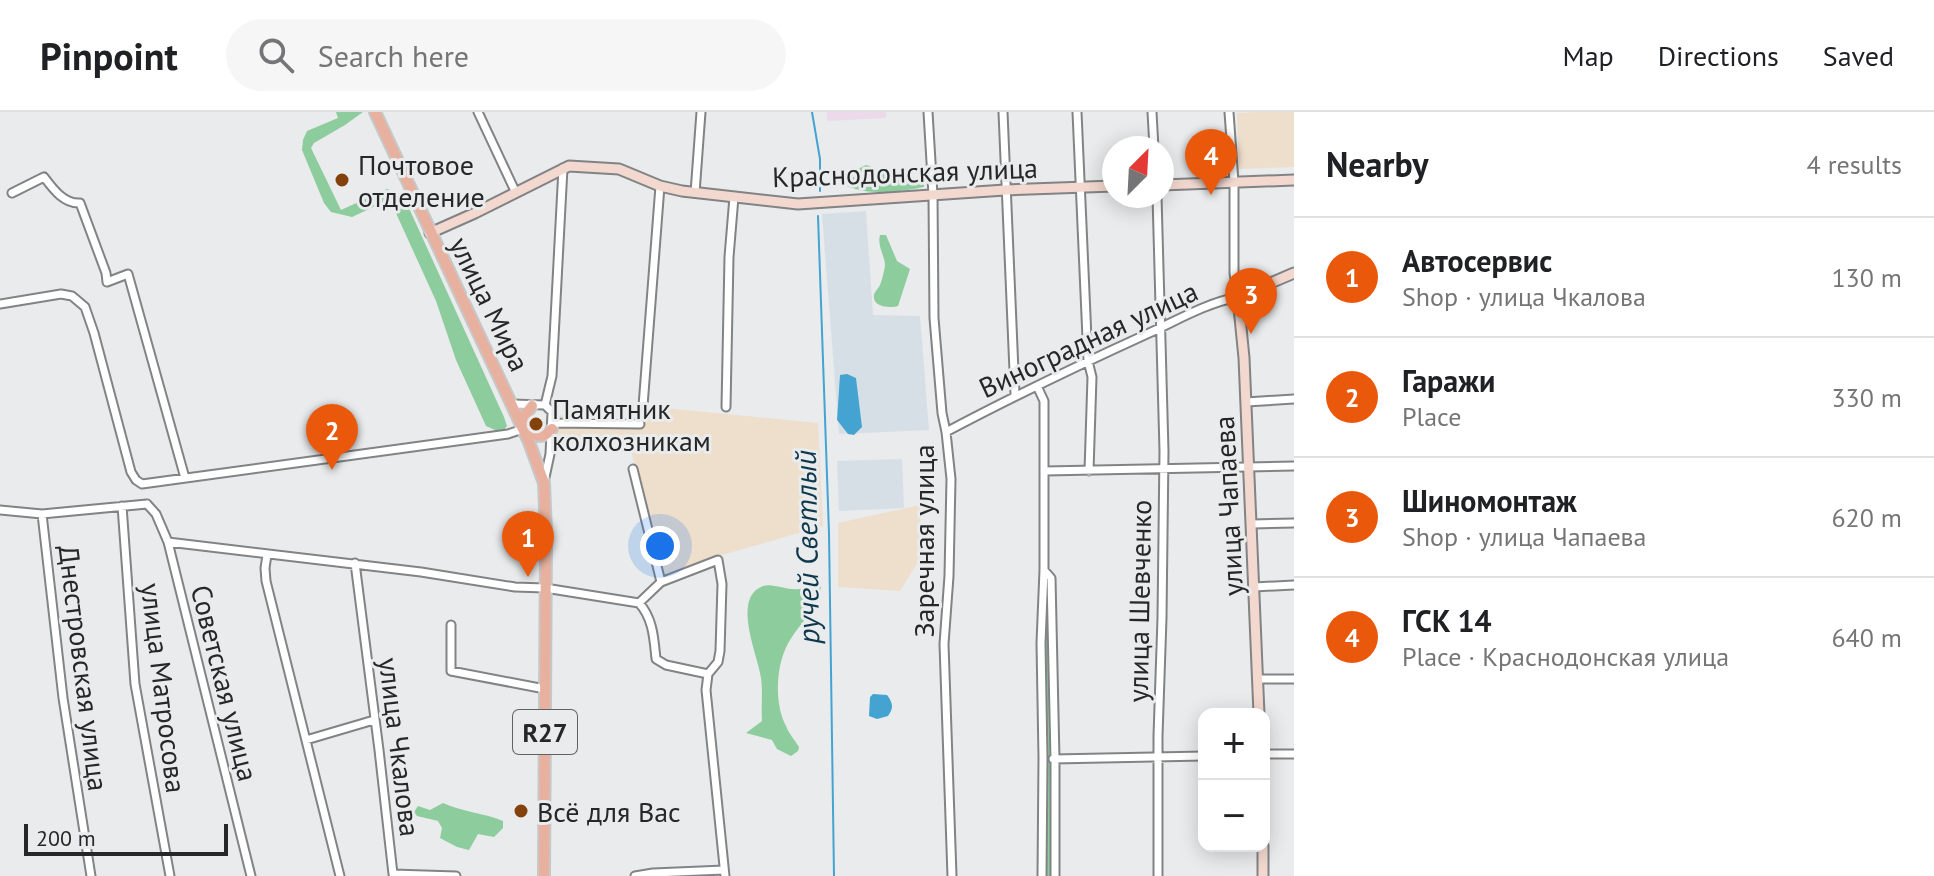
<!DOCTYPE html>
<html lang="en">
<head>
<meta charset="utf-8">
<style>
  body { margin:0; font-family:"PT Sans",sans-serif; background:#f6f6f6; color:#202124 }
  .controls { position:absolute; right:24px; bottom:24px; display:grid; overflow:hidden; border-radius:16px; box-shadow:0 4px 20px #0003 }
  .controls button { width:72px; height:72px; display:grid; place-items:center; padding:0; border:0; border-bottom:2px solid #e0e0e0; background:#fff; color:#202124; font:40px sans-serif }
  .compass { position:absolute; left:1102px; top:24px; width:72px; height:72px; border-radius:50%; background:#fff; box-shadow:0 4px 20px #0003; rotate:24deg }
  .scale { position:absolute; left:24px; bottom:20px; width:204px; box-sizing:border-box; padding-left:8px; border:4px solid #262727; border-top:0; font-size:22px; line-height:28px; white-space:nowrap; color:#262727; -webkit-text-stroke:6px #e9ebed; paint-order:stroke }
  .you { position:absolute; left:660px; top:434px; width:28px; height:28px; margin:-20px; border:6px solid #fff; border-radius:50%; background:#1a73e8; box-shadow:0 0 0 12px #1a73e833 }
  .badge { display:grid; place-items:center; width:52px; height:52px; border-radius:50%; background:#ea580c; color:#fff; font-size:26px; font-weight:700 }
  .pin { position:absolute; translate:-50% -66px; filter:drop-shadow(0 2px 4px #0008) }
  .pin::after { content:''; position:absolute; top:42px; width:28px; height:24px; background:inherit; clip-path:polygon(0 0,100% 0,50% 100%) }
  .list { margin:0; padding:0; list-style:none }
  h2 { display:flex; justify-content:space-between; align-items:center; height:104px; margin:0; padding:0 32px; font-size:34px }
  h2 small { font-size:26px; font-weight:400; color:#757577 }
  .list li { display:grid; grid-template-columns:52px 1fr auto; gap:24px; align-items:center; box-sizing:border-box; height:120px; padding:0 32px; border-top:2px solid #e0e0e0 }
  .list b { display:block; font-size:30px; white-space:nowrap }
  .list p { margin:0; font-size:26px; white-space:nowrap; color:#757577 }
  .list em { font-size:26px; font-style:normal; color:#757577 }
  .icon { flex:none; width:44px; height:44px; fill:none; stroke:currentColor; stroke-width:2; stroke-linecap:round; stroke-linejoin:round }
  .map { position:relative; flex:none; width:1294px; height:764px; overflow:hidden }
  header { display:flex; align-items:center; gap:48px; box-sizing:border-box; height:112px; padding:0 40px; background:#fff; border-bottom:2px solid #e0e0e0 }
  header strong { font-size:38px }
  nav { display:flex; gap:44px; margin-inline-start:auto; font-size:28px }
  .search { width:560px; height:72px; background:#f6f6f6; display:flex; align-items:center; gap:20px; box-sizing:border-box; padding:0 28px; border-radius:44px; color:#757577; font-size:30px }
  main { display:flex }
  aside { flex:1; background:#fff }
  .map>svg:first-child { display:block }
  .built { fill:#d7dfe6 }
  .industrial { fill:#eedecc }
  .education { fill:#ecdaeb }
  .green { fill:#8dcc9c }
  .water { fill:#44a3d1 }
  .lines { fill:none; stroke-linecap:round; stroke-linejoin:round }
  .stream { stroke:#44a3d1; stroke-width:2 }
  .street-casing { stroke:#818384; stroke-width:11 }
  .secondary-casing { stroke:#818384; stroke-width:13 }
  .primary-casing { stroke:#c7c7c7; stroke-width:14 }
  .street { stroke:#fff; stroke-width:7 }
  .secondary { stroke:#f3d8cf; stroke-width:9 }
  .primary { stroke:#e8b19f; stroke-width:10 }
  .poi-dot { fill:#83420b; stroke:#e9ebed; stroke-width:3 }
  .labels { text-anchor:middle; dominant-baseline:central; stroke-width:6; stroke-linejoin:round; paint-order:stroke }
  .shield { fill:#e9ebed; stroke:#606262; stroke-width:2 }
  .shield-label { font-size:26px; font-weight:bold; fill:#262727 }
  .poi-label { font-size:28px; fill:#262727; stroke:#e9ebed; text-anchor:start }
  .street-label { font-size:28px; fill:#262727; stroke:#e9ebed }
  .water-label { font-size:30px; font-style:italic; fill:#0e384b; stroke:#e9ebed }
</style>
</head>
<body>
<header>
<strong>Pinpoint</strong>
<div class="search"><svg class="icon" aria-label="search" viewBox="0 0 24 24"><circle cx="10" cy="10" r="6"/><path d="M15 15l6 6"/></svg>Search here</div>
<nav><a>Map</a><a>Directions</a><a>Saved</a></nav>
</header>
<main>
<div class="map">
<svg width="1294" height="764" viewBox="0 0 1294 764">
  <rect width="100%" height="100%" fill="#e9ebed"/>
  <path class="built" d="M866 99 873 203 920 204 929 318 839 322 822 102Z
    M902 347 904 396 839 399 837 349Z"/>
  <path class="industrial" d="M1261 0H1294V55L1239 57 1237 1Z
    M643 294 818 311 823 414 715 445 664 464 629 331H554L557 303 637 305 639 310Z
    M920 393 921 445 900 479 838 475V411Z"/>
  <path class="education" d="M827 0H886V6L827 9Z"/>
  <path class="green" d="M336 0H363L345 13 314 31 311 36 341 98 387 77 403 83 504 305 507 314 504 318H495L486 314 456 248 436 189 395 99 384 90 352 105 331 100 324 91 302 38 303 28 307 19 338 6Z
    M866 53C876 55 881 61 891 64 902 67 914 64 924 68V75C900 80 870 84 847 74L860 56Z
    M880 123H886L897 149 910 157 898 194C891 196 872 196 874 183 874 181 879 175 880 173 882 169 884 159 885 154 885 143 877 135 880 123Z
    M1044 458 1051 466 1055 764H1042Z
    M816 468 821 472C821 493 803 508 792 525 776 547 773 590 786 614 789 622 795 628 799 635L798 639 791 644 777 637 772 628 746 621 762 609C761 595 763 580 761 566 758 543 731 486 763 474 773 471 788 479 800 477 805 476 811 471 816 468Z
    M443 691C463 700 484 701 503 709V716L494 725 478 722 469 738 457 735 440 726 442 716 438 709 417 704 414 700 418 694 430 698Z"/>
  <path class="water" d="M847 262 856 266 862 315 854 323 848 322 837 308 840 263Z
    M873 582 887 583C893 591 894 596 888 604L877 607 869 604 870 585Z"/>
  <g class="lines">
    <path class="stream" d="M812 0 820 47V79
      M818 104 829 421 834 764"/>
    <g class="street-casing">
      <path id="street" d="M478 0 516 81
        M928 0 933 83 934 206 942 301 946 320 951 367 949 464 944 532 952 764
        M1003 0 1015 283
        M1077 0 1088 249 1092 265 1089 359
        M1152 0 1154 36
        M12 81 44 65C53 77 64 92 80 91L106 161 107 170 128 162 185 366
        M695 81 701 0
        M1157 84 1164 339 1162 506 1158 624V764
        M0 192 61 182 72 184 85 195 94 221 131 360 136 368 142 372 508 322 523 317
        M1037 274 1044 289V458L1041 531 1043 646 1042 764
        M1246 290 1294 287
        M512 292 545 293 552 300 550 342 544 370
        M545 293 552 264 563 56
        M643 294 660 74
        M726 295 729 145 734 85
        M553 311 640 312
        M946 320C1012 285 1079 253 1147 222 1176 209 1206 191 1238 185L1234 161V70L1229 0
        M633 357 661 470
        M1045 359 1294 354
        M147 392 156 402 168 430 251 764
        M122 394 135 572 170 764
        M0 398 42 402 147 392
        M42 402 63 586 91 764
        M1252 412 1294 411
        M168 430 421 460 515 475 545 476 639 491C653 506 654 527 656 547L666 553 708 562
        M267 443 265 456 266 469 340 764
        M355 451 379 638 393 762 456 764
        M1044 458 1051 466 1055 647V764
        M1254 475 1294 473
        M639 491 661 470 718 448 722 472 720 539 718 550 708 562 706 578 725 764
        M451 513V559L545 577
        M1258 567H1294
        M306 628 374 608
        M1264 642H1294
        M1053 647 1204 644
        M635 764 653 761 724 758"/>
    </g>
    <g class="secondary-casing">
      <path id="secondary" d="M1162 73 1294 68
        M430 121 475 101 569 54 619 57 660 74 682 79 798 92 1005 78 1114 74
        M1259 602 1244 246 1238 185 1294 161
        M1263 734V764"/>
    </g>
    <g class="primary-casing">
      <path id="primary" d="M375 0 529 330 544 371 546 421 544 764
        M523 315 524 304 532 294
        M525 318C535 325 544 327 552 317"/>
    </g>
    <use href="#street" class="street"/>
    <use href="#secondary" class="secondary"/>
    <use href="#primary" class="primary"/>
  </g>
  <g class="poi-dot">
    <circle cx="342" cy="68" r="8"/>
    <circle cx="536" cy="312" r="8"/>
    <circle cx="521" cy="699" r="8"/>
  </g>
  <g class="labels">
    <rect class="shield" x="513" y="598" width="64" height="44" rx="6"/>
    <g class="shield-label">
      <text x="545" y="620">R27</text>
    </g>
    <g class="poi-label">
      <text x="358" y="52">Почтовое<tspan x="358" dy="32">отделение</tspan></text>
      <text x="552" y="296">Памятник<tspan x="552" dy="32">колхозникам</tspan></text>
      <text x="537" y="699">Всё для Вас</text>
    </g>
    <g class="street-label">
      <text transform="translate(905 60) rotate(-2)">Краснодонская улица</text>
      <text transform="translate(490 192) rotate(64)">улица Мира</text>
      <text transform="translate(1088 227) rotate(-25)">Виноградная улица</text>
      <text transform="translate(1228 394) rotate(-93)">улица Чапаева</text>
      <text transform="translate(923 429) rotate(-90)">Заречная улица</text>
      <text transform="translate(1139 489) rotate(-89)">улица Шевченко</text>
      <text transform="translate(84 556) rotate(83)">Днестровская улица</text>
      <text transform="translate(225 571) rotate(76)">Советская улица</text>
      <text transform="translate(164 576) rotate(83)">улица Матросова</text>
      <text transform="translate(400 635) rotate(83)">улица Чкалова</text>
    </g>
    <g class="water-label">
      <text transform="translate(806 435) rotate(-91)">ручей Светлый</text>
    </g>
  </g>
</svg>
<div class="controls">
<button>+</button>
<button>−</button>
</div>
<svg class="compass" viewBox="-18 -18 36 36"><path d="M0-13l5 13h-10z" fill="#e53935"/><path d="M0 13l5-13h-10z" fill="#757577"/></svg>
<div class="scale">200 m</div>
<div class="you"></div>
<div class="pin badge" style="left:528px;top:465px">1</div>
<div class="pin badge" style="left:332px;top:358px">2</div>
<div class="pin badge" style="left:1251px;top:222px">3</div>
<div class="pin badge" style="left:1211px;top:83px">4</div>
</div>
<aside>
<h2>Nearby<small>4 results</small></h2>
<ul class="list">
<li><span class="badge">1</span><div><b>Автосервис</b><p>Shop · улица Чкалова</p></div><em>130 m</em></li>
<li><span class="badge">2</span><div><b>Гаражи</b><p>Place</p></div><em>330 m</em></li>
<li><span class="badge">3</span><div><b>Шиномонтаж</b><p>Shop · улица Чапаева</p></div><em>620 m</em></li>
<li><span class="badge">4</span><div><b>ГСК 14</b><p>Place · Краснодонская улица</p></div><em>640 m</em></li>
</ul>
</aside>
</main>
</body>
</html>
